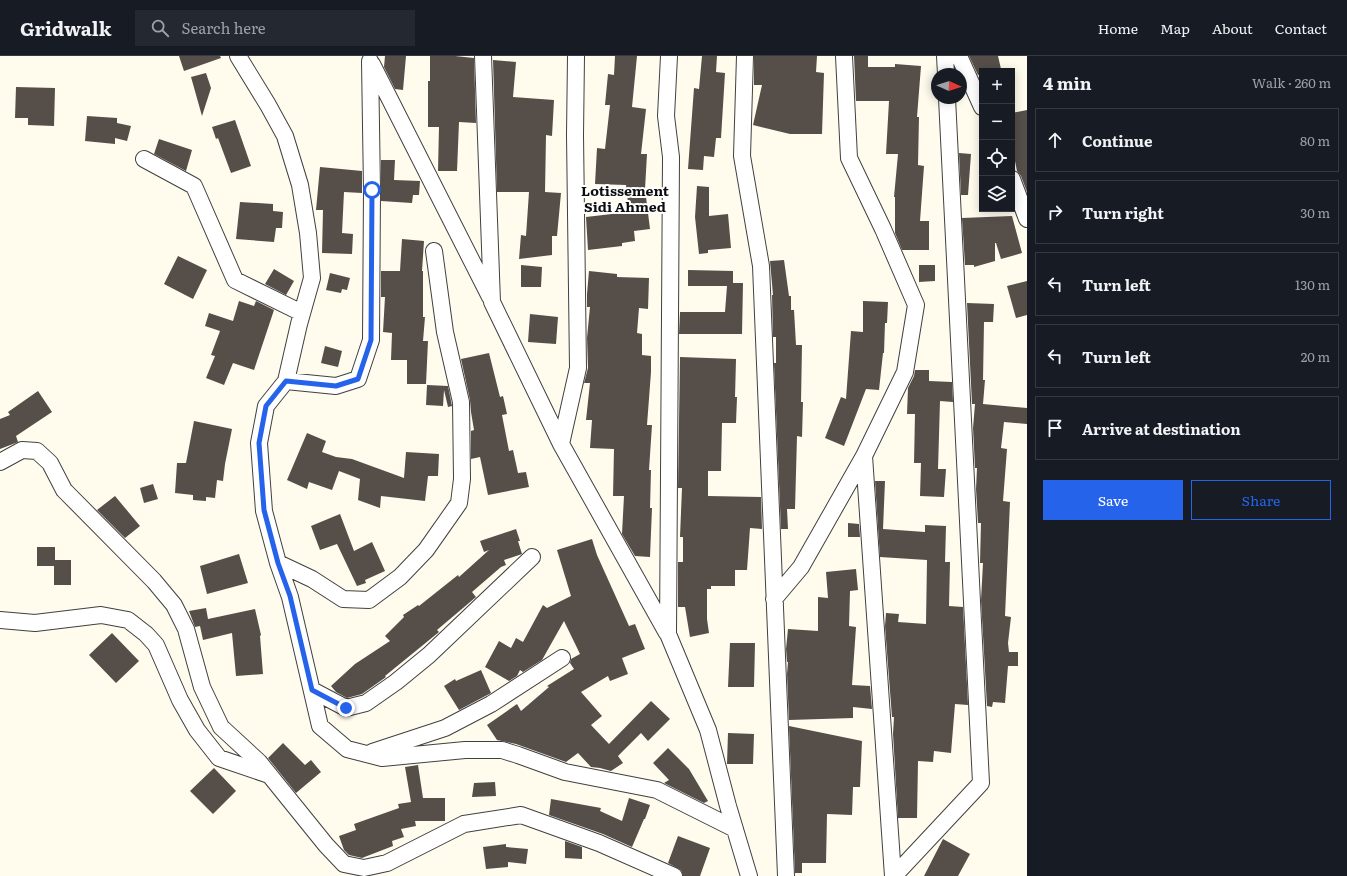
<!DOCTYPE html>
<html lang="en">
<head>
<meta charset="utf-8">
<style>
  body { margin:0; font-family:Literata,serif; background:#242831; color:#f1f3f6 }
  .controls { position:absolute; right:12px; top:12px; display:grid; overflow:hidden; border-radius:0px; box-shadow:0 2px 10px #0003 }
  .controls button { width:36px; height:36px; display:grid; place-items:center; padding:0; border:0; border-bottom:1px solid #363941; background:#171b24; color:#f1f3f6; font:20px sans-serif }
  .compass { position:absolute; left:931px; top:12px; width:36px; height:36px; border-radius:50%; background:#171b24; box-shadow:0 2px 10px #0003; rotate:93deg }
  .stop { position:absolute; width:12px; height:12px; margin:-9px; border:3px solid #2563eb; border-radius:50%; background:#fff }
  .stop.end { background:#2563eb; border-color:#fff; box-shadow:0 1px 4px #0008 }
  .list { margin:0; padding:0; list-style:none }
  h2 { display:flex; justify-content:space-between; align-items:center; height:52px; margin:0; padding:0 16px; font-size:17px }
  h2 small { font-size:13px; font-weight:400; color:#9ea1a6 }
  .list li { display:grid; grid-template-columns:26px 1fr auto; gap:12px; align-items:center; box-sizing:border-box; height:64px; margin:0 8px 8px; padding:0 8px; border:1px solid #363941; border-radius:0px }
  .list b { display:block; font-size:15px; white-space:nowrap }
  .list em { font-size:13px; font-style:normal; color:#9ea1a6 }
  .actions { display:flex; gap:8px; padding:12px 16px }
  .actions a { flex:1; padding:9px 0; border:1px solid #2563eb; border-radius:0px; text-align:center; font-size:14px; color:#2563eb }
  .actions .main { background:#2563eb; color:#fff }
  .icon { flex:none; width:22px; height:22px; fill:none; stroke:currentColor; stroke-width:2; stroke-linecap:round; stroke-linejoin:round }
  .map { position:relative; flex:none; width:1027px; height:820px; overflow:hidden }
  header { display:flex; align-items:center; gap:24px; box-sizing:border-box; height:56px; padding:0 20px; background:#171b24; border-bottom:1px solid #363941 }
  header strong { font-size:19px }
  nav { display:flex; gap:22px; margin-inline-start:auto; font-size:14px }
  .search { width:280px; height:36px; background:#242831; display:flex; align-items:center; gap:10px; box-sizing:border-box; padding:0 14px; border-radius:0px; color:#9ea1a6; font-size:15px }
  main { display:flex }
  aside { flex:1; background:#171b24 }
  .map>svg:first-child { display:block }
  .building { fill:#564e49 }
  .lines { fill:none; stroke-linecap:round; stroke-linejoin:round }
  .minor-casing { stroke:#404040; stroke-width:18 }
  .minor { stroke:#fff; stroke-width:16 }
  .route { stroke:#2563eb; stroke-width:5 }
  .labels { text-anchor:middle; dominant-baseline:central; stroke-width:4; stroke-linejoin:round; paint-order:stroke }
  .quarter-label { font-size:14px; font-weight:bold; fill:#0d0d0d; stroke:#fff }
</style>
</head>
<body>
<header>
<strong>Gridwalk</strong>
<div class="search"><svg class="icon" aria-label="search" viewBox="0 0 24 24"><circle cx="10" cy="10" r="6"/><path d="M15 15l6 6"/></svg>Search here</div>
<nav><a>Home</a><a>Map</a><a>About</a><a>Contact</a></nav>
</header>
<main>
<div class="map">
<svg width="1027" height="820" viewBox="0 0 1027 820">
  <rect width="100%" height="100%" fill="#fffbed"/>
  <path class="building" d="M179 0H220L221 2 184 15Z
    M385 0H406L403 34 395 33 384 11Z
    M430 0H455L474 2 476 67 459 66 457 115H438L439 71H428V25H430Z
    M615 0H637L632 51 646 53 641 98H647L645 133 650 173 634 175 635 185 622 187V190L588 194 586 161 629 156 626 129 595 128 597 92 605 93 610 49H605L608 18 614 19Z
    M702 0H717L716 16 725 17 721 82H716L714 101 704 100 703 114 688 113 694 32 699 33Z
    M754 0H817L816 16 824 17 822 78H790L753 69 762 29H754Z
    M854 0H868V11H895V8L921 10 917 61H919L918 109 924 110 920 165H929V194H902L895 177V141H894L898 98H886L889 45H856Z
    M969 0H998L1001 13 992 15H982V18L978 19Z
    M493 4 516 6 513 41 554 44 552 80 546 79 545 136 561 137 557 180H552V199L519 203 521 179 526 180 529 136H497Z
    M206 17 211 32 202 60 191 21Z
    M16 31 55 32 54 70 28 69V62H15Z
    M1027 54V136L1021 120 1017 115 1012 90V57Z
    M87 60 117 62V67L131 70 127 85 115 82V88L85 85Z
    M235 64 251 110 231 117 218 82 216 83 212 71Z
    M159 83 192 94 186 115 154 98Z
    M959 97 971 98 968 139H961Z
    M381 104H395L394 124 420 125 419 139H413L412 147 381 145Z
    M320 111 362 115V137L344 136 342 177 353 178 352 198 322 197 323 154H316Z
    M697 130 709 131V160L728 158 731 192 708 194V197L699 198 695 161Z
    M240 146 273 148V155L283 156 282 172H276L274 186 236 183Z
    M1012 160 1022 197 1001 203 996 187H995V205L974 211V209H965L962 162Z
    M402 183 424 185 422 215H423V261H425L423 285H428L426 328H407V304H391L392 277 383 276 385 241H381V215H400Z
    M178 200 207 214 193 243 164 228Z
    M784 204 789 240H791V254H794L796 289H802L801 346H803L802 381 797 380 795 453H787L788 473H781L774 307H776V281H773L772 239H773L770 205Z
    M521 209 542 211 541 231H521Z
    M919 209H935V225L919 226Z
    M274 213 294 225 286 239 265 228Z
    M688 214 733 215V227H743L742 278H679L680 256H725L727 230H688Z
    M589 215 617 218V221L649 222 648 253 639 252 637 277 642 278V299L651 300V316L647 369H652L649 414H651L650 452H652L650 501 635 500 622 478 624 440H613L614 393 590 392 592 364H586L590 327H584L588 312 587 282 590 251H587V238Z
    M330 217 350 222 347 234 342 233 341 237 326 234Z
    M1027 225V259L1016 262 1007 230Z
    M239 245 254 250 256 245 274 254 254 314 233 307 224 329 206 322 215 300 211 299 220 275 205 270 209 257 233 265Z
    M863 245 888 246 887 267H885L884 297H883L879 334 866 333 844 390 825 382 841 341 846 343 851 275 863 276Z
    M967 247 994 248 993 266H984L983 324H985L983 348 1027 352V368L1004 366 1001 392 1007 393 1003 445 1010 446 1005 560 1011 561 1008 587 1009 596H1018V610H1008L1005 647 993 646 992 651 987 650 981 544 983 507H980L981 467H978L976 433 977 412H975L973 372 975 348H972Z
    M530 258 558 261 556 288 528 286Z
    M325 290 342 295 338 311 321 307Z
    M489 297 500 341 503 340 507 358 502 359 509 395 513 394 518 417 526 416 529 431 488 439 480 401 471 403V375L474 374 471 356 470 344 461 303Z
    M680 301 736 303 735 341H737L736 367H722L721 415H708V440L761 441 762 473 750 472 747 514H735V530H711V533H707V563L709 577 690 581 685 551H678V506H683V481H680L682 432H678Z
    M915 314H929V325L952 326 953 346 940 345 938 413H946L944 441 920 440 921 407H914L915 358H907L908 332 914 320Z
    M427 329 448 330 452 350 448 351 444 334 443 350 426 349Z
    M38 335 52 356 16 380 18 386 0 393V363L10 359 8 356Z
    M194 365 232 373 225 408 223 425 217 424 215 442 206 441V445L193 444V439L175 437 177 407H186Z
    M307 377 326 385 322 396 336 401 352 403 404 422 406 396 439 398 438 420H428L425 445 381 440 380 452 358 444 360 423 339 415 332 434 309 426 307 433 287 424Z
    M875 425H885L883 473 925 476V469L946 470 945 506H950L949 550 963 551 968 649 955 648 951 697 934 695 933 706 918 705 917 762H898L893 678 894 661H892L885 570 886 557 899 558 898 566 926 568 927 504 880 501Z
    M153 428 158 443 144 447 140 432Z
    M115 440 140 470 125 482 97 454Z
    M340 458 354 495 372 486 385 515 365 524 366 527 357 530 337 488 320 494 311 470Z
    M848 467 859 468 860 481H848Z
    M516 473 520 485H518L522 498 504 504 506 509 501 511 472 536 476 541 437 574 439 576 385 620 386 621 362 638 347 642 336 636 331 630 355 608 390 585 385 580 404 561 403 559 418 549 419 550 458 519 459 521 489 494 484 496 480 485Z
    M592 483 597 499 629 570 635 568 645 593 622 602 628 618 610 625 608 620 581 636 602 660 591 669 609 688 651 645 670 663 648 685 641 677 618 700 623 707 611 715 600 712 591 711 578 697 566 706 516 688 497 684 487 669 517 648 521 655 549 631 547 630 574 613 570 607 571 603 580 598 564 565 542 604 523 616 520 614 517 620 509 625 485 611 499 585 511 592 516 582 523 586 543 549 547 552 571 540 557 494Z
    M37 491H55V504H71V529H54V510H37Z
    M239 498 248 527 207 538 200 510Z
    M856 513 858 534 850 535 849 570 856 571 852 629 870 630 872 653 853 651V662L789 664 787 618 788 606H787L786 593 788 573 818 575V541L828 542 826 516Z
    M206 552 208 563 255 553 261 579 260 580 263 618 236 620 232 577 203 584 200 570 195 571 189 555Z
    M112 577 139 605 116 627 89 599Z
    M730 587H755L754 631H728Z
    M481 614 491 637 459 654 444 630 455 623 456 625Z
    M789 670 862 685 860 731H853L852 759 827 758 826 807H802V817H795Z
    M728 677 754 678 753 708H727Z
    M283 687 305 709 311 704 321 716 296 737 268 702Z
    M668 692 689 713 708 745 704 747 664 727 669 724 653 707Z
    M418 709 423 742H445V765H415L416 770 401 773 404 781 392 785 393 790 362 802 349 799 344 794 339 780 356 774 354 768 399 752 398 748 411 746 405 711Z
    M214 712 236 735 213 758 190 735Z
    M495 726 496 740 472 741 474 727Z
    M629 742 650 749 645 763H644L632 791 603 778 549 759 551 743 601 752 600 755 622 765Z
    M678 780 710 792 700 820H683L681 814 668 807Z
    M943 783 970 798 958 820H924Z
    M565 785 582 791V803L565 802Z
    M506 788V791L528 793 526 808 508 806V811L486 813 483 791Z"/>
  <g class="lines">
    <g class="minor-casing">
      <path id="minor" d="M238 0 268 49 285 80 300 129 308 177 312 222 299 268 286 325 336 330 358 323 371 284 372 134 370 5
        M483 0 492 246 561 388 667 577
        M669 0 666 60 671 101 668 578 708 674 728 750 749 820
        M745 0 742 100 761 210 786 820
        M945 0 946 18
        M959 0 982 51
        M372 8 490 241
        M144 103 194 130 235 224 302 257
        M1012 123 1027 163
        M286 325 266 350 259 387 264 455 278 507 290 541 320 670 347 693 382 702 465 694H502L518 699 565 716 657 734 735 773
        M561 388 578 312 575 79 576 0
        M864 400 893 820
        M0 406 22 394 37 395 50 407 64 434 154 525 174 549 186 573 202 631 221 671 259 706 326 789 344 808 364 812 387 807 464 768 521 759 599 787 674 820
        M278 507 312 523 343 543 369 544 400 521 426 494 459 447 462 423 461 346 445 276 434 195
        M774 543 801 511 864 400 905 316 916 249 883 173 849 102 844 0
        M0 564 35 567 101 559 128 564 146 578 156 589 180 644 197 674 219 702 269 719
        M312 634 346 652 366 647 396 626 429 599 532 501
        M372 696 445 672 491 648 562 602
        M894 820 981 727 947 42"/>
    </g>
    <use href="#minor" class="minor"/>
  </g>
  <g class="lines">
    <path class="route" d="M346 652 312 634 290 540 278 507 264 454 259 387 266 350 286 325 336 330 358 323 371 284 372 134"/>
  </g>
  <g class="labels">
    <g class="quarter-label">
      <text x="625" y="134">Lotissement<tspan x="625" dy="16">Sidi Ahmed</tspan></text>
    </g>
  </g>
</svg>
<div class="controls">
<button>+</button>
<button>−</button>
<button><svg class="icon" aria-label="locate" viewBox="0 0 24 24"><circle cx="12" cy="12" r="6"/><path d="M12 2v4M12 18v4M2 12h4M18 12h4"/></svg></button>
<button><svg class="icon" aria-label="layers" viewBox="0 0 24 24"><path d="M12 4l9 5-9 5-9-5zM3 14l9 5 9-5"/></svg></button>
</div>
<svg class="compass" viewBox="-18 -18 36 36"><path d="M0-13l5 13h-10z" fill="#e53935"/><path d="M0 13l5-13h-10z" fill="#9ea1a6"/></svg>
<div class="stop" style="left:372px;top:134px"></div>
<div class="stop end" style="left:346px;top:652px"></div>
</div>
<aside>
<h2>4 min<small>Walk · 260 m</small></h2>
<ul class="list">
<li><svg class="icon" aria-label="ahead" viewBox="0 0 24 24"><path d="M12 20V5M6 11l6-6 6 6"/></svg><div><b>Continue</b></div><em>80 m</em></li>
<li><svg class="icon" aria-label="right" viewBox="0 0 24 24"><path d="M7 20v-9h11M14 6l5 5-5 5"/></svg><div><b>Turn right</b></div><em>30 m</em></li>
<li><svg class="icon" aria-label="left" viewBox="0 0 24 24"><path d="M17 20v-9H6M10 6l-5 5 5 5"/></svg><div><b>Turn left</b></div><em>130 m</em></li>
<li><svg class="icon" aria-label="left" viewBox="0 0 24 24"><path d="M17 20v-9H6M10 6l-5 5 5 5"/></svg><div><b>Turn left</b></div><em>20 m</em></li>
<li><svg class="icon" aria-label="arrive" viewBox="0 0 24 24"><path d="M6 21V4h12l-3 4 3 4H6"/></svg><div><b>Arrive at destination</b></div></li>
</ul>
<div class="actions"><a class="main">Save</a><a>Share</a></div>
</aside>
</main>
</body>
</html>
